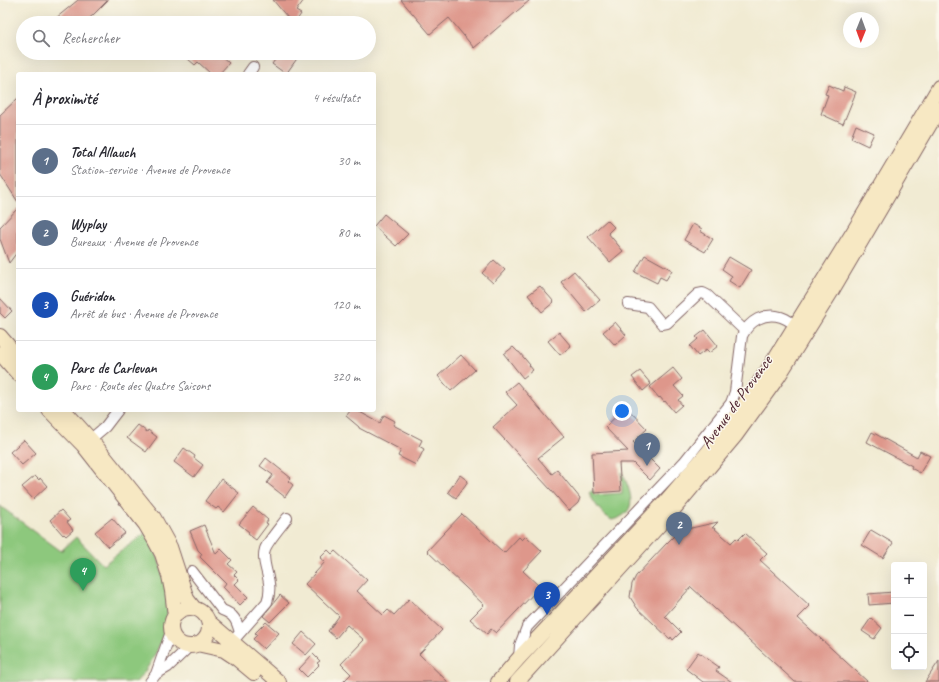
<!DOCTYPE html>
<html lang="fr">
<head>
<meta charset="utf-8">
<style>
  body { margin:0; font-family:Caveat,sans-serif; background:#f7f7f7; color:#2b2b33 }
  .controls { position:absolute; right:12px; bottom:12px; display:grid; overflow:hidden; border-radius:4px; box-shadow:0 4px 16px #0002 }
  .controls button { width:36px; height:36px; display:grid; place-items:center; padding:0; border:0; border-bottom:1px solid #e1e1e2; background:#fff; color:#2b2b33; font:20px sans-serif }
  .compass { position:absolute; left:843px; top:12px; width:36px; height:36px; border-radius:50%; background:#fff; box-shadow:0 4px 16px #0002; rotate:181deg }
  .you { position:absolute; left:622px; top:411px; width:14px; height:14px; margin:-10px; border:3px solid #fff; border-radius:50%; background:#1a73e8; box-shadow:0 0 0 6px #1a73e833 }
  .badge { display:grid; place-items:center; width:26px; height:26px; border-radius:50%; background:#0f766e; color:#fff; font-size:13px; font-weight:700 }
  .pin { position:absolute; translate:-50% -33px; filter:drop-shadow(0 1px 2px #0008) }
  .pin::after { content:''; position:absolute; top:21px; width:14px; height:12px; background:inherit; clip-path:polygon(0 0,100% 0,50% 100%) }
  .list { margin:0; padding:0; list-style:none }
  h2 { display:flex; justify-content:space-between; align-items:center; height:52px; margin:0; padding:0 16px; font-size:17px }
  h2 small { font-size:13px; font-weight:400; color:#7c7c81 }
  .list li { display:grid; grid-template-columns:26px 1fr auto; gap:12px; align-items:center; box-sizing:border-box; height:72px; padding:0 16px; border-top:1px solid #e1e1e2 }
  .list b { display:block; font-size:15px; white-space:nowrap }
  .list p { margin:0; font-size:13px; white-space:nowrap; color:#7c7c81 }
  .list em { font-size:13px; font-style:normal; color:#7c7c81 }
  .icon { flex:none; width:22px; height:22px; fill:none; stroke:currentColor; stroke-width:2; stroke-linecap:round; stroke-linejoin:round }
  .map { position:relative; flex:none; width:939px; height:682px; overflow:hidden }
  .search { position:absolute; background:#fff; box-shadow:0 4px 16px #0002; left:16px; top:16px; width:360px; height:44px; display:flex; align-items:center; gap:10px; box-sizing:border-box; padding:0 14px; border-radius:22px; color:#7c7c81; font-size:15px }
  .panel { position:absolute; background:#fff; box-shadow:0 4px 16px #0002; left:16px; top:72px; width:360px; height:340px; border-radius:4px }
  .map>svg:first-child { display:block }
  .green { fill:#8dc87d; stroke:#6c7454 }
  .building { fill:#de978b }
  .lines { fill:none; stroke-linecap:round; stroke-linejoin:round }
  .street-casing { stroke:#846666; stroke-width:12 }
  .secondary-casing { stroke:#846666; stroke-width:16 }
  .street { stroke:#fff; stroke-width:10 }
  .secondary { stroke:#f7e8c3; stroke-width:14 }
  .labels { text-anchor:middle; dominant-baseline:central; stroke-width:3; stroke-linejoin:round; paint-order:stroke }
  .street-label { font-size:17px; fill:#4a1f2b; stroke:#fbf7ec }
</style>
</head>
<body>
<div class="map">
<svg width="939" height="682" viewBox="0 0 939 682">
  <rect width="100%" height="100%" fill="#fbf7ec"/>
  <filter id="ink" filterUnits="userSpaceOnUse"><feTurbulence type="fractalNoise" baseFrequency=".025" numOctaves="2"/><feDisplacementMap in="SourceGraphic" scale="8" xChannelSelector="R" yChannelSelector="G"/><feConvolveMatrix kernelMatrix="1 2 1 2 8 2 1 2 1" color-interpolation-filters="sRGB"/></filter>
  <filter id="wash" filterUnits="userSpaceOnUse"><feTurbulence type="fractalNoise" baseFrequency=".012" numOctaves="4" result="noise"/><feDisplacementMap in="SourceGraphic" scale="16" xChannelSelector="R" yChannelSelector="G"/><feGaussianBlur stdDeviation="0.9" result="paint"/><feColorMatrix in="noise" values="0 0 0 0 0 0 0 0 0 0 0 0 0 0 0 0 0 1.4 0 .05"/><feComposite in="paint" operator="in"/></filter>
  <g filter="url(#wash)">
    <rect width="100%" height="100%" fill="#f1ebd3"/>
    <path class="green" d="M622 472C631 492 640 513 612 520 602 515 593 502 589 492L592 490 595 495 622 493Z
      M0 506 61 551 76 537 103 565 145 533C149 539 153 546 156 552 160 562 166 586 167 597 171 627 156 660 136 682H0Z"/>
    <g id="blocks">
      <path class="building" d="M78 0H108L94 14 84 23H50Z
        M273 0H304L296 11 301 14 295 23 288 18Z
        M401 0H530L474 48 449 18 430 34Z
        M181 53H218L229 63 219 74H211L198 62 195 65Z
        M280 53H301L286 74 272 64Z
        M829 85 843 91 844 87 856 92 843 124 821 114 828 95 825 94Z
        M18 98V202L0 174V115Z
        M856 125 874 133 868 146 851 138Z
        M18 208V251L9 263 0 239V227Z
        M384 214 408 234 396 246 374 226Z
        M607 220 614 227 608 233 623 251 610 262 588 237Z
        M693 224 702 229 700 231 713 239 705 252 684 240Z
        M645 255 672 270 666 280 660 277 657 283 635 272Z
        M729 257 751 270 740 288 729 281 732 276 722 269Z
        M494 260 505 270 493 283 482 273Z
        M574 271 600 300 586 312 561 282Z
        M540 286 554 302 542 312 528 295Z
        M0 298 12 311 5 318 0 313Z
        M615 322 626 335 615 345 603 332Z
        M705 330 718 346 709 353 706 350 698 356 690 346 698 339 696 337Z
        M559 332 571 346 560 355 548 341Z
        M513 347 518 352H519L530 365H529L533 370 523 378 504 354Z
        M461 355 475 370 451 391 438 376Z
        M673 368 682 379 674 386 683 396 678 400 682 405 674 412 665 401 664 402 660 397 659 398 650 387Z
        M640 371 651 384 643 391 632 377Z
        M517 382 564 437 538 458 552 474 557 470 580 498 578 503 569 511 551 490 493 427 517 405 505 392Z
        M626 407 647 429 633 442 660 469 650 480 633 463H619L621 491 594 493 592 453 628 451 605 427Z
        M351 410H356L380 423 384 415 395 421 393 425 422 440 419 446 424 449 416 465 398 456 401 450 359 428V427L346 416Z
        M138 425 147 432 148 430 157 437 146 452 127 438Z
        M872 432 917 457 920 451 930 456 920 473 911 468 912 466 867 442Z
        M24 440 36 453 22 465 10 452Z
        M184 448 195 456 194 458 203 465 194 477 174 462Z
        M266 458 291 478 288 481 293 485 285 497 267 483 273 475 260 466Z
        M460 475 468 481 456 498 448 492Z
        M35 476 39 480 40 478 47 486 33 499 22 487Z
        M221 479 239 493 224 512 218 507 216 509 205 501Z
        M253 507 268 520 266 523 268 524 256 540 248 534 249 532 239 524Z
        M61 510 70 520 67 522 73 530 66 536 64 534 63 535 50 520Z
        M462 514 504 553 519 537 522 540 526 536 542 551 523 571 540 587 496 633 491 629 487 634 470 619 484 605 427 551Z
        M112 518 125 533 108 547 95 532Z
        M718 522 712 528H714L731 543 736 538 738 540 745 533 767 553 760 560 810 606 798 618 868 682H795L691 587 665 616 681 632 673 640 671 637 670 639 637 608 630 597 632 584 636 576 666 544 674 536 687 529Z
        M204 525 216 554 221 549 232 560 228 564 237 572 234 575 239 580 235 584 248 597 240 605 223 587 226 583 200 557 202 554 198 550 190 531Z
        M871 530 893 543 883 558 862 545Z
        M328 550 332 554 335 551 367 580 357 591 383 615 388 610 394 615 409 599 442 630 419 654 448 682H343L351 674 341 664 364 640 347 625 336 638 328 631 339 616 305 584 325 562 320 558Z
        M894 592V603L869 605 868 594Z
        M280 595 289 603 270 622 263 616Z
        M871 618 882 628 874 639 862 631Z
        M266 622 279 633 264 649 253 639 257 635 255 633Z
        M303 632 316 644 306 655 293 644Z
        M698 652 719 667 716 671 732 682H703L686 669Z
        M313 654 320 661 317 663 319 665 307 677 299 669Z
        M939 661V682H925Z"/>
    </g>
  </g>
  <g filter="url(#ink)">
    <use href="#blocks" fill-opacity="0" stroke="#846666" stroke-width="1"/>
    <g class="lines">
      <g class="street-casing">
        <path id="street" d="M248 74 253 67
          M628 304 648 307 662 324 667 323 698 294 703 293 707 295 745 331
          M86 443 105 427 118 410
          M192 571 222 610C234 614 237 621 240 633
          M232 642 267 602C275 581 260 565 265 549 268 541 282 525 287 518
          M519 658 520 645 527 627 684 462 731 403 735 392 742 336C749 321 764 312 781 317 788 319 794 325 801 328
          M156 674 168 667 191 645
          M150 682 156 674 172 629"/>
      </g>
      <g class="secondary-casing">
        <path id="secondary" d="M0 336 18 357
          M0 353 18 374
          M49 410 83 445 145 524 154 539 162 554 169 576 172 591 175 616
          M64 410 91 440 154 518 170 547 187 599 194 608
          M171 627a19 19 0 1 1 38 0a19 19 0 1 1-38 0Z
          M208 621 279 682
          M197 644 224 650 236 658 254 673
          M498 682 519 658 665 502 708 452 740 411 769 368 855 229 939 87
          M517 682 673 510 736 435 778 377 833 289 939 109"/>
      </g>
      <use href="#street" class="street"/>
      <use href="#secondary" class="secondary"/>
    </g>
  </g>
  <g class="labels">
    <g class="street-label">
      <text transform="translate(736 402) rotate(-54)">Avenue de Provence</text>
    </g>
  </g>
</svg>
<div class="controls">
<button>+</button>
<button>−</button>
<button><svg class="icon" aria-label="locate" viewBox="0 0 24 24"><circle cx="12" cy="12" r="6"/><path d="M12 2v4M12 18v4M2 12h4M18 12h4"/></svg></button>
</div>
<svg class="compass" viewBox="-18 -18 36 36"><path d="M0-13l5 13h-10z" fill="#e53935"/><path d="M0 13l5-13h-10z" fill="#7c7c81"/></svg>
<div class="you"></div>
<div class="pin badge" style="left:647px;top:466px;background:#5c6f8a">1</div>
<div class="pin badge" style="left:679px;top:545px;background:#5c6f8a">2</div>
<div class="pin badge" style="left:547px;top:615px;background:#1a4fb4">3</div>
<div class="pin badge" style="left:83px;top:591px;background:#2e9e5b">4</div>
<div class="search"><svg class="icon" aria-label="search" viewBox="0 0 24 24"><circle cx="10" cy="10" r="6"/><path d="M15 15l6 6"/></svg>Rechercher</div>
<section class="panel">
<h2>À proximité<small>4 résultats</small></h2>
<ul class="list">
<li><span class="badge" style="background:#5c6f8a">1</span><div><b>Total Allauch</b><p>Station-service · Avenue de Provence</p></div><em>30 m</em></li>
<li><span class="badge" style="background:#5c6f8a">2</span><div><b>Wyplay</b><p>Bureaux · Avenue de Provence</p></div><em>80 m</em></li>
<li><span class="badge" style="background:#1a4fb4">3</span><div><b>Guéridon</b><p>Arrêt de bus · Avenue de Provence</p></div><em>120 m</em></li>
<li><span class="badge" style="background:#2e9e5b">4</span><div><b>Parc de Carlevan</b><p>Parc · Route des Quatre Saisons</p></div><em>320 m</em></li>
</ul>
</section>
</div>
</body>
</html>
